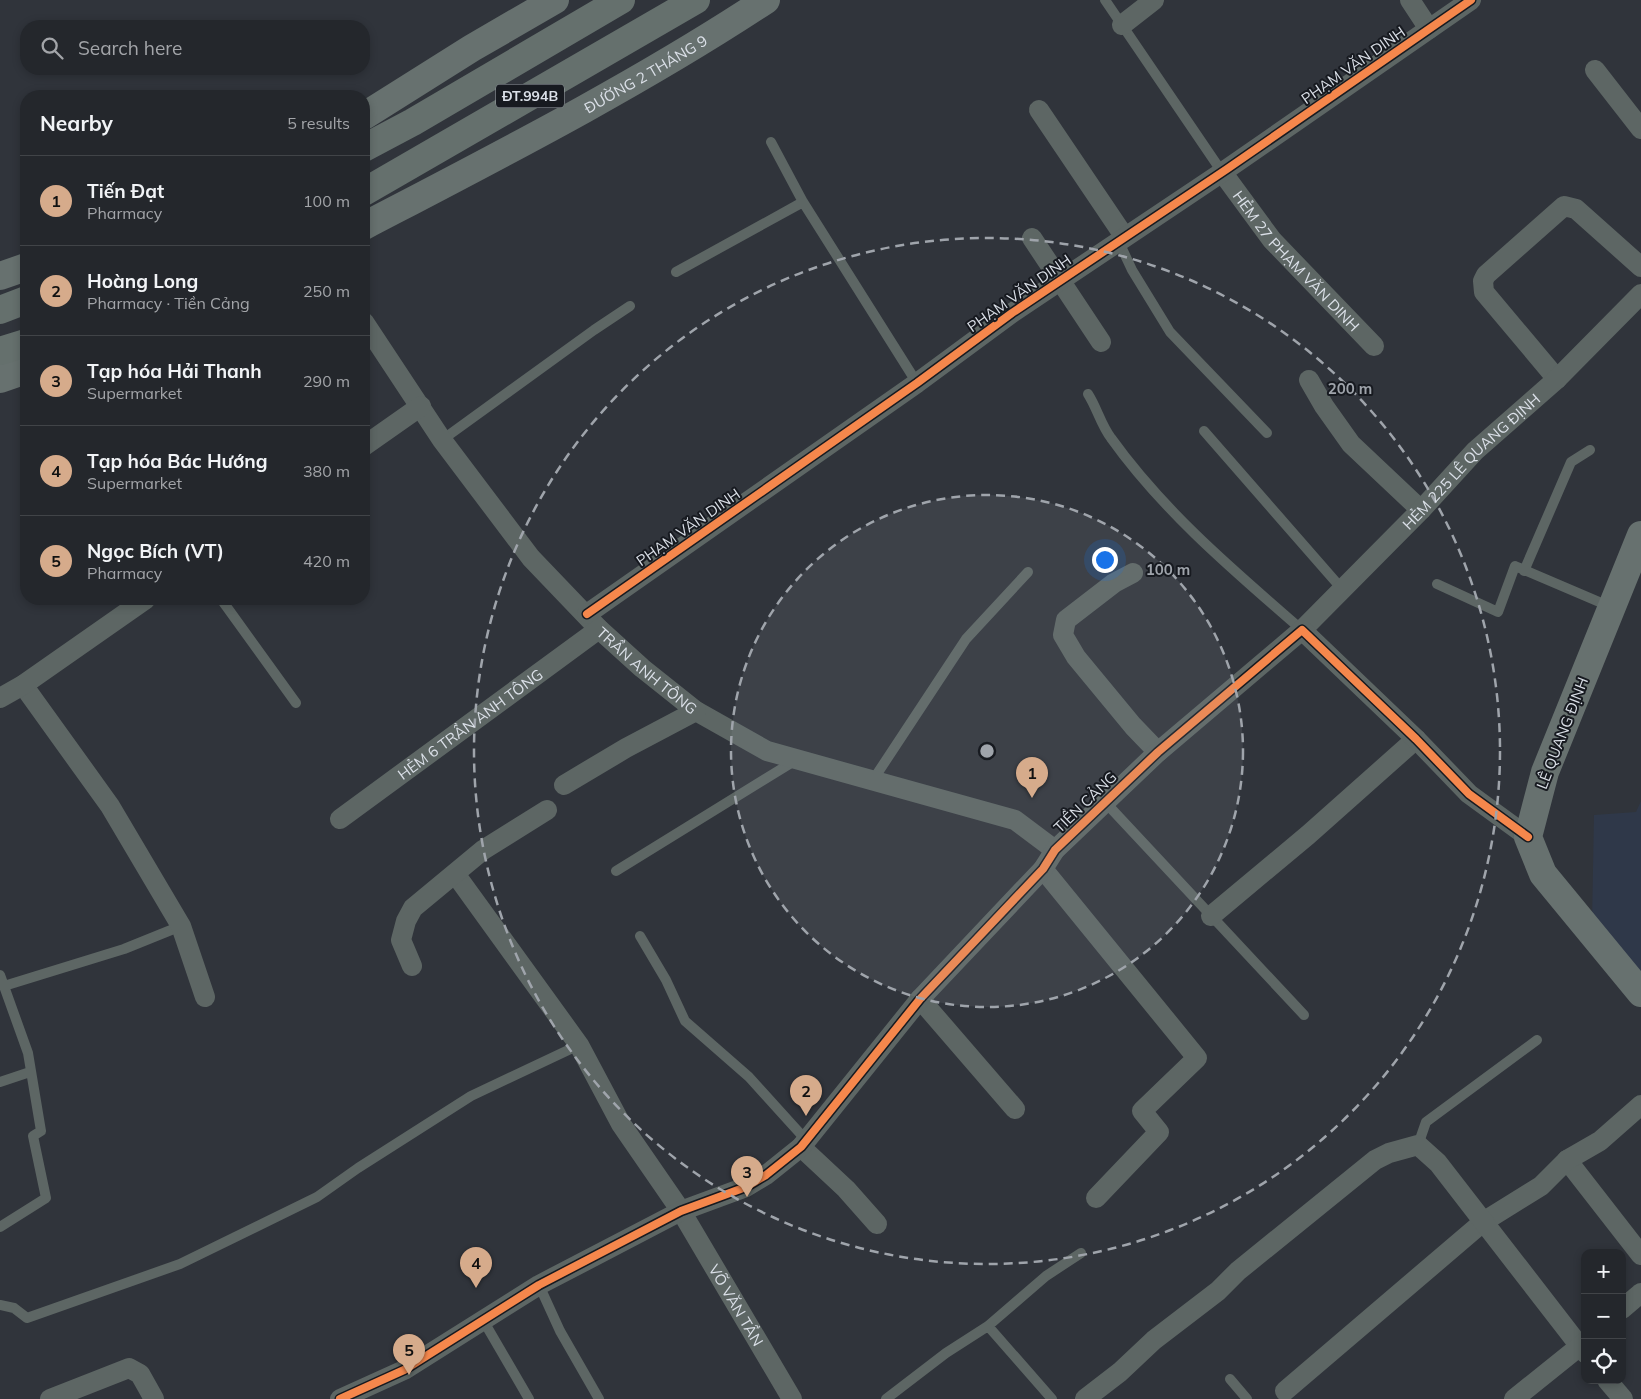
<!DOCTYPE html>
<html lang="en">
<head>
<meta charset="utf-8">
<style>
  body { margin:0; font-family:Mulish,sans-serif; background:#2c2f34; color:#f1f3f6 }
  .controls { position:absolute; right:15px; bottom:15px; display:grid; overflow:hidden; border-radius:10px; box-shadow:0 2px 8px #0003 }
  .controls button { width:45px; height:45px; display:grid; place-items:center; padding:0; border:0; border-bottom:1px solid #414448; background:#24272c; color:#f1f3f6; font:25px sans-serif }
  .you { position:absolute; left:1104px; top:559px; width:18px; height:18px; margin:-12px; border:4px solid #fff; border-radius:50%; background:#1a73e8; box-shadow:0 0 0 8px #1a73e833 }
  .badge { display:grid; place-items:center; width:32px; height:32px; border-radius:50%; background:#d6ab8b; color:#111; font-size:16px; font-weight:700 }
  .pin { position:absolute; translate:-50% -41px; filter:drop-shadow(0 1px 2px #0008) }
  .pin::after { content:''; position:absolute; top:26px; width:18px; height:15px; background:inherit; clip-path:polygon(0 0,100% 0,50% 100%) }
  .list { margin:0; padding:0; list-style:none }
  h2 { display:flex; justify-content:space-between; align-items:center; height:65px; margin:0; padding:0 20px; font-size:21px }
  h2 small { font-size:16px; font-weight:400; color:#a3a5a9 }
  .list li { display:grid; grid-template-columns:32px 1fr auto; gap:15px; align-items:center; box-sizing:border-box; height:90px; padding:0 20px; border-top:1px solid #414448 }
  .list b { display:block; font-size:19px; white-space:nowrap }
  .list p { margin:0; font-size:16px; white-space:nowrap; color:#a3a5a9 }
  .list em { font-size:16px; font-style:normal; color:#a3a5a9 }
  .icon { flex:none; width:28px; height:28px; fill:none; stroke:currentColor; stroke-width:2; stroke-linecap:round; stroke-linejoin:round }
  .map { position:relative; flex:none; width:1641px; height:1399px; overflow:hidden }
  .search { position:absolute; background:#24272c; box-shadow:0 2px 8px #0003; left:20px; top:20px; width:350px; height:55px; display:flex; align-items:center; gap:12px; box-sizing:border-box; padding:0 18px; border-radius:20px; color:#a3a5a9; font-size:19px }
  .panel { position:absolute; background:#24272c; box-shadow:0 2px 8px #0003; left:20px; top:90px; width:350px; height:515px; border-radius:20px }
  .map>svg:first-child { display:block }
  .built { fill:#2f3849 }
  .lines { fill:none; stroke-linecap:round; stroke-linejoin:round }
  .service { stroke:#5d6664; stroke-width:10 }
  .minor { stroke:#5d6664; stroke-width:20 }
  .secondary { stroke:#67716f; stroke-width:28 }
  .primary { stroke:#65706d; stroke-width:28 }
  .cycleway-casing { stroke:#171a20; stroke-width:11 }
  .cycleway { stroke:#f5874c; stroke-width:8 }
  .ring { fill:none; stroke:#9fa4ab; stroke-width:2.5; stroke-dasharray:9 6 }
  .labels { text-anchor:middle; dominant-baseline:central; stroke-width:4; stroke-linejoin:round; paint-order:stroke }
  .shield { fill:#171a20; stroke:#a0a5ac; stroke-width:1 }
  .shield-label { font-size:14px; font-weight:bold; fill:#dbe0e8 }
  .street-label { font-size:15px; fill:#dbe0e8; stroke:#171a20 }
  .centre { fill:#9fa4ab; stroke:#171a20; stroke-width:2.5 }
  .ring-label { font-size:15px; text-anchor:middle; font-weight:bold; fill:#9fa4ab; stroke:#171a20; stroke-width:4; stroke-linejoin:round; paint-order:stroke }
</style>
</head>
<body>
<div class="map">
<svg width="1641" height="1399" viewBox="0 0 1641 1399">
  <rect width="100%" height="100%" fill="#30343b"/>
  <path class="built" d="M1641 801V984L1592 922 1594 815 1636 812Z"/>
  <g class="lines">
    <path class="service" d="M1105 0 1222 172
      M771 142 803 202 917 383
      M1118 240 1132 270 1170 332 1267 433
      M676 272 803 202
      M1088 394C1097 408 1101 425 1111 438 1164 512 1234 571 1302 630
      M1204 431 1342 589
      M442 440 594 330 630 306
      M1524 571 1571 462 1590 450
      M1437 584 1498 612 1515 566 1611 607
      M221 599 296 703
      M873 780 966 639 1028 572
      M1105 802 1304 1015
      M616 871 796 760
      M640 936 666 980 685 1021 749 1077 806 1140
      M0 975 28 1053 41 1131 33 1136 46 1198 0 1227
      M4 986 124 949 181 926
      M0 1082 30 1072
      M1418 1145 1426 1122 1537 1040
      M539 1285 560 1331 599 1399
      M0 1305 14 1308 27 1318 180 1264 317 1197 358 1168 471 1096 579 1045
      M483 1320 529 1399
      M988 1326 1052 1399
      M1230 1379 1247 1399
      M886 1399 946 1353 988 1326 1046 1276 1081 1253"/>
    <g class="minor">
      <path d="M1410 0 1429 29"/>
      <path d="M1122 25 1154 0"/>
      <path d="M1595 70 1641 129"/>
      <path d="M1039 110 1124 236"/>
      <path id="s1" d="M1222 172 1272 240 1374 346"/>
      <path d="M1032 238 1101 342"/>
      <path id="s2" d="M364 322 442 440 531 558 599 629 642 668 696 711 767 751 1015 820 1055 850"/>
      <path d="M1557 379 1484 292 1483 281 1486 275 1564 206 1576 209 1641 267"/>
      <path d="M1309 380 1324 406 1351 444 1421 510"/>
      <path d="M364 446 421 406"/>
      <path d="M1133 573 1114 583 1066 620 1063 635 1076 657 1133 726 1158 752"/>
      <path d="M587 614 917 383 1012 313 1227 169 1471 0"/>
      <path id="s3" d="M1302 630 1421 510 1475 451 1557 379 1641 294"/>
      <path d="M23 685 110 806 181 926 205 997"/>
      <path d="M0 698 23 685 146 599"/>
      <path d="M564 785 626 748 696 711"/>
      <path id="s4" d="M340 819 599 629"/>
      <path d="M1043 869 1197 1058 1142 1111 1159 1132 1096 1198"/>
      <path id="s5" d="M456 875 579 1045 621 1124 681 1211 792 1399"/>
      <path d="M1211 916 1308 835 1416 739"/>
      <path d="M412 966 401 940 406 921 413 908 483 850 547 810"/>
      <path d="M920 999 1015 1109"/>
      <path d="M801 1147 846 1189 877 1224"/>
      <path d="M1567 1160 1641 1255"/>
      <path d="M1622 1309 1641 1293"/>
      <path d="M1607 1380 1623 1399"/>
      <path d="M1285 1391 1483 1222 1541 1186 1567 1160 1600 1141 1641 1105"/>
      <path d="M50 1399 129 1368 140 1374 154 1399"/>
      <path d="M340 1399 404 1370 539 1285 681 1211 746 1187 766 1175 801 1147 920 999 1043 869 1055 850 1158 752 1302 630 1416 739 1469 794 1528 837"/>
      <path d="M1085 1399 1120 1372 1154 1340 1218 1291 1238 1271 1375 1160 1389 1153 1418 1145 1438 1163 1585 1353"/>
      <path d="M1514 1399 1585 1342"/>
    </g>
    <g class="secondary">
      <path d="M364 116 472 48 555 0"/>
      <path id="s6" d="M364 226C498 156 639 84 766 0"/>
      <path d="M0 276 26 267"/>
      <path d="M0 379 26 370"/>
      <path d="M1641 535 1545 772 1528 837 1543 874 1641 993"/>
    </g>
    <path class="primary" d="M364 148 413 122 621 0
      M364 192 696 0
      M0 310 26 300
      M0 351 26 343"/>
    <g class="cycleway-casing">
      <path id="cycleway" d="M587 614 917 383 1012 313 1227 169 1471 0
        M340 1399 404 1370 539 1285 681 1211 746 1187 766 1175 801 1147 920 999 1043 869 1055 850 1158 752 1302 630 1416 739 1469 794 1528 837"/>
    </g>
    <use href="#cycleway" class="cycleway"/>
  </g>
  <circle cx="987" cy="751" r="256" fill="#9fa4ab" fill-opacity=".12"/>
  <g class="ring">
    <circle cx="987" cy="751" r="256"/>
    <circle cx="987" cy="751" r="513"/>
  </g>
  <g class="labels">
    <rect class="shield" x="496" y="84.5" width="68" height="23" rx="4"/>
    <g class="shield-label">
      <text x="530" y="96">ĐT.994B</text>
    </g>
    <g class="street-label">
      <text transform="translate(1353 65) rotate(-35)">PHẠM VĂN DINH</text>
      <text stroke="none"><textPath href="#s6" startOffset="320">ĐƯỜNG 2 THÁNG 9</textPath></text>
      <text stroke="none"><textPath href="#s1" startOffset="116">HẺM 27 PHẠM VĂN DINH</textPath></text>
      <text transform="translate(1019 293) rotate(-35)">PHẠM VĂN DINH</text>
      <text stroke="none"><textPath href="#s3" startOffset="239">HẺM 225 LÊ QUANG ĐỊNH</textPath></text>
      <text transform="translate(688 527) rotate(-35)">PHẠM VĂN DINH</text>
      <text stroke="none"><textPath href="#s2" startOffset="451">TRẦN ANH TÔNG</textPath></text>
      <text stroke="none"><textPath href="#s4" startOffset="161">HẺM 6 TRẦN ANH TÔNG</textPath></text>
      <text transform="translate(1562 733) rotate(-69)">LÊ QUANG ĐỊNH</text>
      <text transform="translate(1085 802) rotate(-44)">TIỀN CẢNG</text>
      <text stroke="none"><textPath href="#s5" startOffset="514">VÕ VĂN TẦN</textPath></text>
    </g>
  </g>
  <circle cx="987" cy="751" r="8" class="centre"/>
  <g class="ring-label">
    <text x="1350" y="394">200 m</text>
    <text x="1168" y="575">100 m</text>
  </g>
</svg>
<div class="controls">
<button>+</button>
<button>−</button>
<button><svg class="icon" aria-label="locate" viewBox="0 0 24 24"><circle cx="12" cy="12" r="6"/><path d="M12 2v4M12 18v4M2 12h4M18 12h4"/></svg></button>
</div>
<div class="you"></div>
<div class="pin badge" style="left:1032px;top:798px">1</div>
<div class="pin badge" style="left:806px;top:1116px">2</div>
<div class="pin badge" style="left:747px;top:1197px">3</div>
<div class="pin badge" style="left:476px;top:1288px">4</div>
<div class="pin badge" style="left:409px;top:1375px">5</div>
<div class="search"><svg class="icon" aria-label="search" viewBox="0 0 24 24"><circle cx="10" cy="10" r="6"/><path d="M15 15l6 6"/></svg>Search here</div>
<section class="panel">
<h2>Nearby<small>5 results</small></h2>
<ul class="list">
<li><span class="badge">1</span><div><b>Tiến Đạt</b><p>Pharmacy</p></div><em>100 m</em></li>
<li><span class="badge">2</span><div><b>Hoàng Long</b><p>Pharmacy · Tiền Cảng</p></div><em>250 m</em></li>
<li><span class="badge">3</span><div><b>Tạp hóa Hải Thanh</b><p>Supermarket</p></div><em>290 m</em></li>
<li><span class="badge">4</span><div><b>Tạp hóa Bác Hướng</b><p>Supermarket</p></div><em>380 m</em></li>
<li><span class="badge">5</span><div><b>Ngọc Bích (VT)</b><p>Pharmacy</p></div><em>420 m</em></li>
</ul>
</section>
</div>
</body>
</html>
